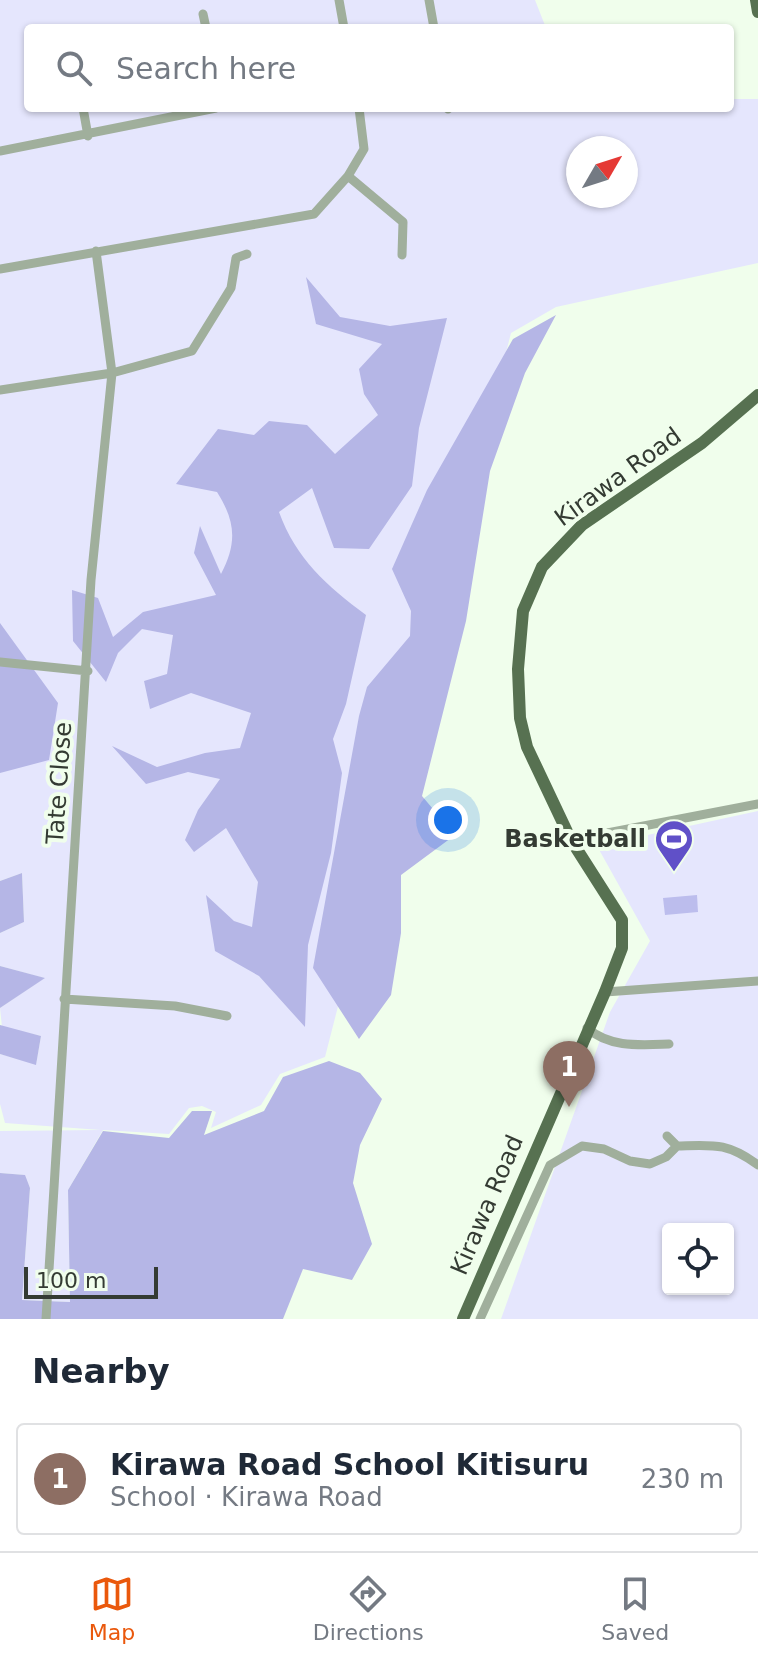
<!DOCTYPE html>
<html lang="en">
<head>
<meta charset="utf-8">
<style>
  body { margin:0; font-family:"DejaVu Sans",sans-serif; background:#f2f2f3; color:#1f2937 }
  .controls { position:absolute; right:24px; bottom:24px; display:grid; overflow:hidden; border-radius:8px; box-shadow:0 2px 6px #0004 }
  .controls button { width:72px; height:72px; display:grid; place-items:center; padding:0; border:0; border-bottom:2px solid #e0e1e3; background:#fff; color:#1f2937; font:40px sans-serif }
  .compass { position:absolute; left:566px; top:136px; width:72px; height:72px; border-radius:50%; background:#fff; box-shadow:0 2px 6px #0004; rotate:51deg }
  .scale { position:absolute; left:24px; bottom:20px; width:134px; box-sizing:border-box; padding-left:8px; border:4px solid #343b33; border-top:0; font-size:22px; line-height:28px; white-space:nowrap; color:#343b33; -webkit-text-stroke:6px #f0feec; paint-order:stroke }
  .you { position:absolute; left:448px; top:820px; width:28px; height:28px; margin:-20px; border:6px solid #fff; border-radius:50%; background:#1a73e8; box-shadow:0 0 0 12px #1a73e833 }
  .badge { display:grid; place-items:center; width:52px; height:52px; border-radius:50%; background:#ea580c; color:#fff; font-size:26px; font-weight:700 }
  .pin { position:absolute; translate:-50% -66px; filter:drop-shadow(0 2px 4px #0008) }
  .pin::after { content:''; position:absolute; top:42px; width:28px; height:24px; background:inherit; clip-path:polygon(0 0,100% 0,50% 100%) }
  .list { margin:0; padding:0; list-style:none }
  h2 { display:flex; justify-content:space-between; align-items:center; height:104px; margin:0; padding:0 32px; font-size:34px }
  h2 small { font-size:26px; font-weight:400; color:#747a83 }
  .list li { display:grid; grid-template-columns:52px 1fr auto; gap:24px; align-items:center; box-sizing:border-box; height:112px; margin:0 16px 16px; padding:0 16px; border:2px solid #e0e1e3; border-radius:8px }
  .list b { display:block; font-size:30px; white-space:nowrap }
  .list p { margin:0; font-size:26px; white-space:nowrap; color:#747a83 }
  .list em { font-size:26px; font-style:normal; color:#747a83 }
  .icon { flex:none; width:44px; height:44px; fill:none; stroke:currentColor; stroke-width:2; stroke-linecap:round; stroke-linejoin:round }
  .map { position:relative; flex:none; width:758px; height:1319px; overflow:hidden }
  .search { position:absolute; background:#fff; box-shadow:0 2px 6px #0004; left:24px; right:24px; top:24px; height:88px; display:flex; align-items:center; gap:20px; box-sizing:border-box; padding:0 28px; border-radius:8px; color:#747a83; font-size:30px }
  .sheet { height:232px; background:#fff }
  nav { display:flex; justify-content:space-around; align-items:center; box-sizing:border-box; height:112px; border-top:2px solid #e0e1e3; background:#fff; font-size:22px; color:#747a83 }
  nav a { display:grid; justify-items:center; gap:4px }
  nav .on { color:#ea580c }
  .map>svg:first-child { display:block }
  .green { fill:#e5e6fd; fill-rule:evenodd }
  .forest { fill:#b5b6e6 }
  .water { fill:#bcbded }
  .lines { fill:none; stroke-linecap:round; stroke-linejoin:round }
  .minor { stroke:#a0af9c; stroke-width:9 }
  .major { stroke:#577151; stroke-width:12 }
  .labels { text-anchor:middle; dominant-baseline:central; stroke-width:8; stroke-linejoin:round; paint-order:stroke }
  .street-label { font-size:24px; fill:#343b33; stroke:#f0feec }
  .poi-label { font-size:24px; font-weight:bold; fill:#343b33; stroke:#f0feec; text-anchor:end }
</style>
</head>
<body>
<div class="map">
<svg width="758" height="1319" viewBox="0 0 758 1319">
  <rect width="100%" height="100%" fill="#f0feec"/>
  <path class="green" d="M0 0H535L546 28H28V108H730V99H758V263L556 307 511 333 325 1057 280 1074 261 1105 211 1128 216 1112 202 1106 189 1108 169 1134 103 1130 68 1190 70 1302 22 1300 30 1188 24 1175 0 1173V1131L101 1130 5 1123 0 1104V1054L36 1064 41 1036 2 1027 0 1008 44 978 0 966V933L24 922 22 873 0 881ZM578 148H626V196H578Z
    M758 811V1319H501L610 1012 650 941 597 846ZM668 1229H728V1289H668Z"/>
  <path class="forest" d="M306 277 340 317 390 326 447 318 419 428 412 486 369 549 334 548 312 488 279 512C296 559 327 586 366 615L346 704 333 739 342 773 331 853 308 945 305 1027 259 976 215 951 206 895 234 921 252 927 258 882 226 828 194 852 185 840 198 810 220 779 188 772 146 784 112 746 157 767 205 753 240 748 251 713 191 693 150 709 144 681 167 674 173 635 142 629 118 653 106 682 73 641 72 590 98 598 113 637 143 612 216 595 194 553 200 526 221 574C237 543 236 522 217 492L176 484 218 429 254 435 269 421 307 425 335 454 378 415 364 394 359 369 382 344 316 324Z
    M556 315 525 373 490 471 466 621 422 796 455 835 401 875V933L391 995 359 1039 313 968 359 716 367 687 410 636 411 611 392 569 427 490 513 339Z
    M0 623 58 703 49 760 0 773Z
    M22 873 24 922 0 933V881Z
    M0 966 45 978 0 1008Z
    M0 1025 41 1036 36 1065 0 1054Z
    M329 1061 360 1073 382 1099 360 1145 353 1183 372 1244 352 1280 303 1269 283 1319H0V1173L25 1175 30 1188 22 1300 70 1302 68 1190 103 1131 169 1138 192 1111H212L204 1135 264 1111 283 1077Z"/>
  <path class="water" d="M697 895 698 912 665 915 663 898Z"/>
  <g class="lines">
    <path class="minor" d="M339 0 344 28
      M429 0 434 28
      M203 14 206 28
      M83 108 88 136
      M448 108V109
      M0 151 216 108
      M348 176 403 222 402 255
      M0 269 314 214 348 176 364 149 359 108
      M0 390 112 373 192 351 231 288 236 258 247 254
      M0 662 88 671
      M571 840 758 804
      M605 992 758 981
      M64 999 175 1006 227 1016
      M587 1028C610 1048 640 1045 669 1044
      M667 1136 677 1146C713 1145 727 1142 758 1165
      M46 1319 91 580 112 373 96 251
      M480 1319 550 1165 582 1146 604 1149 630 1161 650 1164 666 1157 677 1146"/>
    <path class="major" d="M756 0 758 12
      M463 1319 605 992 622 948V920L571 840 527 747 520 718 518 669 523 611 542 567 582 525 702 443 758 395"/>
  </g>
  <defs>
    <g id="stadium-pin" transform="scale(2)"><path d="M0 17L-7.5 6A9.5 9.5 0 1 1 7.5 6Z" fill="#6050c8" stroke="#f0feec"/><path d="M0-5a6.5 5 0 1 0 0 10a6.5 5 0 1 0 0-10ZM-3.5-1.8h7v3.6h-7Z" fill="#fff"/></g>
  </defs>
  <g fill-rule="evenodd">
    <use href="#stadium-pin" x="674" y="839"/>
  </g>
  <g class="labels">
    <g class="street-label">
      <text transform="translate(618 477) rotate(-36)">Kirawa Road</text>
      <text transform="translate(59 783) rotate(-86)">Tate Close</text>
      <text transform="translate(487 1205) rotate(-67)">Kirawa Road</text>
    </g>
    <g class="poi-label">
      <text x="646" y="839">Basketball</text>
    </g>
  </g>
</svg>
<div class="controls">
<button><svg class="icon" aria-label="locate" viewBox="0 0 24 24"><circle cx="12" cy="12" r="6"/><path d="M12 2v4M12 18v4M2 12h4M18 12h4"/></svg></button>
</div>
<svg class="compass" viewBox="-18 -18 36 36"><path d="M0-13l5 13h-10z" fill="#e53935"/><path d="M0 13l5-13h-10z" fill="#747a83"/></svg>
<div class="scale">100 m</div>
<div class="you"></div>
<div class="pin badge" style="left:569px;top:1107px;background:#8d6e63">1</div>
<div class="search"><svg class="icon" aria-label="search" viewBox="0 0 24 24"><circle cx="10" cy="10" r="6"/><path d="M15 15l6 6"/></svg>Search here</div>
</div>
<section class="sheet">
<h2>Nearby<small></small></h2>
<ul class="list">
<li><span class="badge" style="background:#8d6e63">1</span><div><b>Kirawa Road School Kitisuru</b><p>School · Kirawa Road</p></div><em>230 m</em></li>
</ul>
</section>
<nav>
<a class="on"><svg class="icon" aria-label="map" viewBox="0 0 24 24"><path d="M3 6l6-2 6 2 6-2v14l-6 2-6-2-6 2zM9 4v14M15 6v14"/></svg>Map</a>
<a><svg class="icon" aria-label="directions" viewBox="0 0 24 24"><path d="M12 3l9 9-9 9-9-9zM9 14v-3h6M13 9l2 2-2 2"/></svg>Directions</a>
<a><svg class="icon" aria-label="saved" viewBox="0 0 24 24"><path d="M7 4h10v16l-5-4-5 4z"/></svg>Saved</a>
</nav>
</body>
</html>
